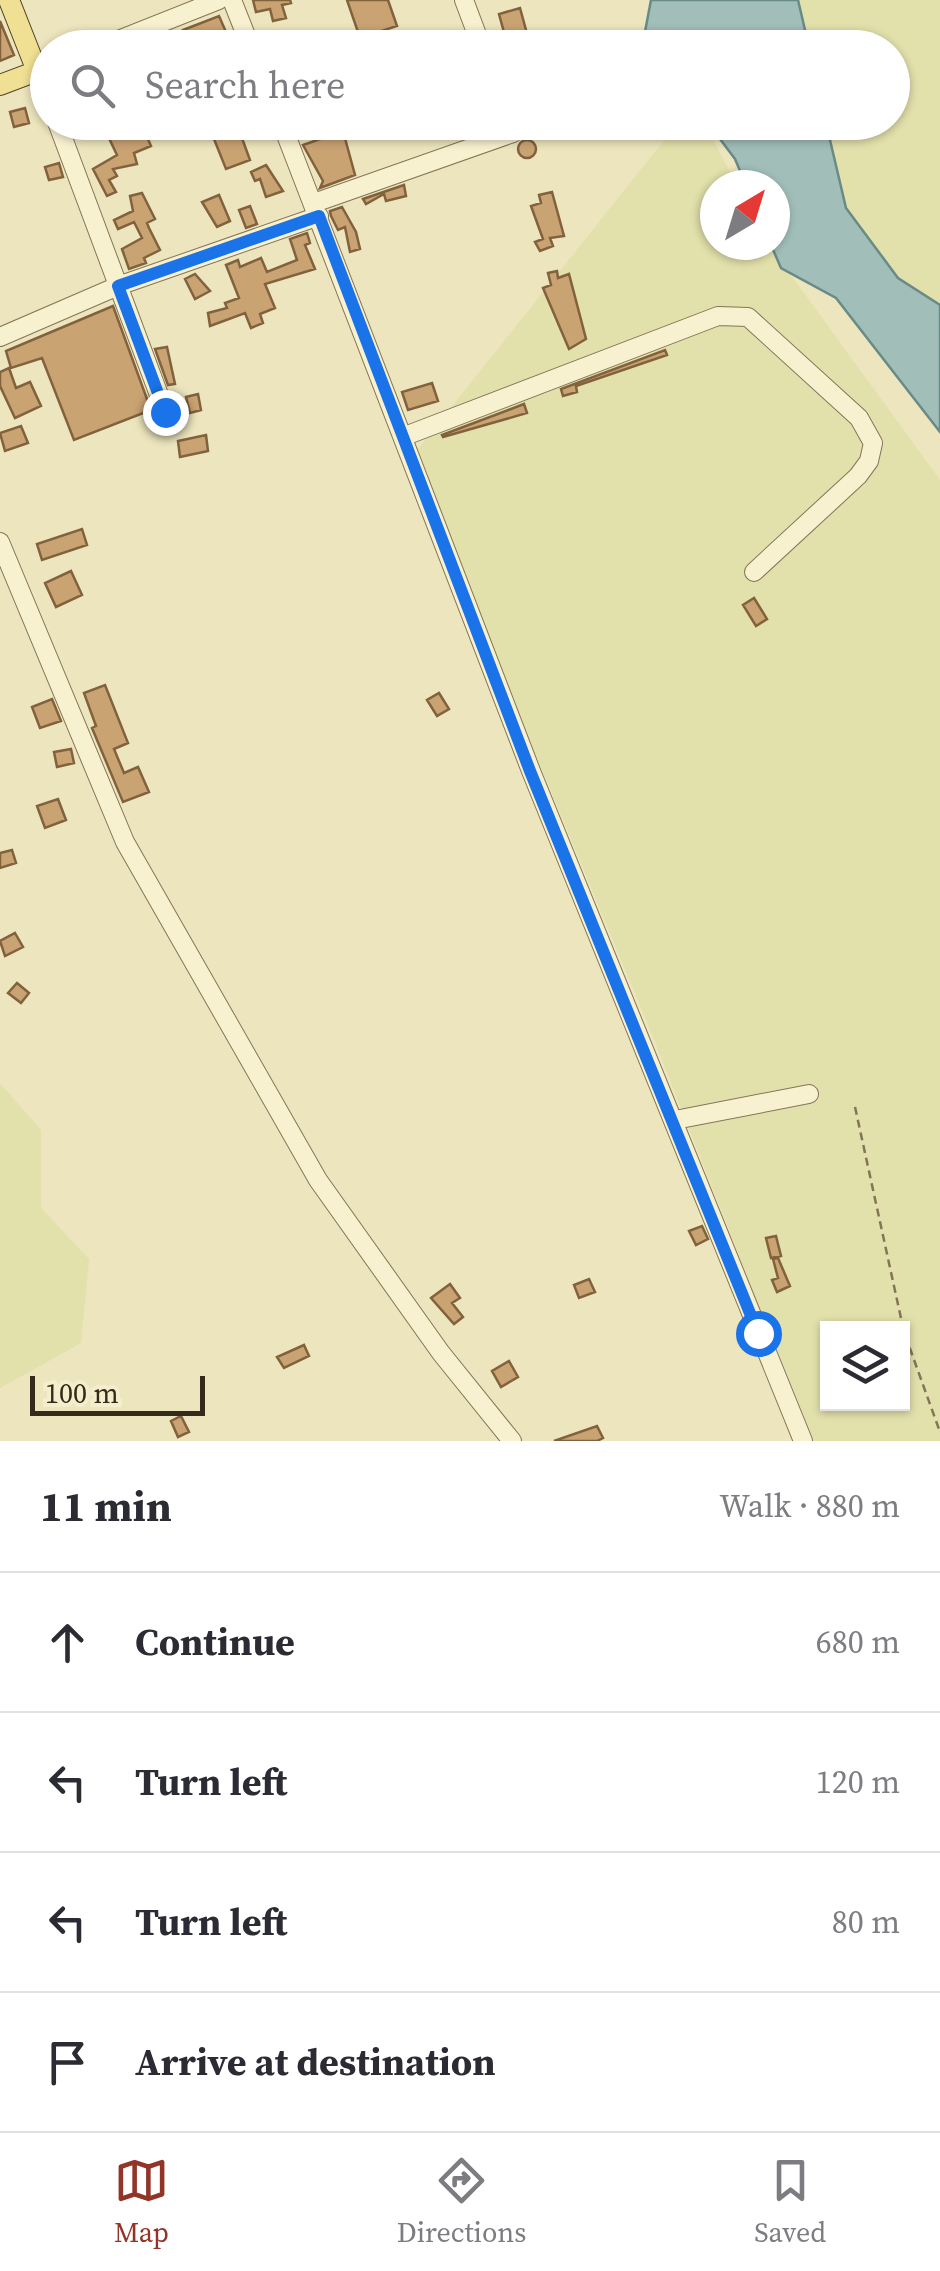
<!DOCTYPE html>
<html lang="en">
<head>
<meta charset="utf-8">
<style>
  body { margin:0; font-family:"Source Serif 4",serif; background:#f7f7f7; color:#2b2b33 }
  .controls { position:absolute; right:30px; bottom:30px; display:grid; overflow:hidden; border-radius:0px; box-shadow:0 2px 8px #0004 }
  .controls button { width:90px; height:90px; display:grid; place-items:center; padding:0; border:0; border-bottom:2px solid #e1e1e2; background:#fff; color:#2b2b33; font:50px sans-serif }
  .compass { position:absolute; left:700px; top:170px; width:90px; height:90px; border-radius:50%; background:#fff; box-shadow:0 2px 8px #0004; rotate:38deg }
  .scale { position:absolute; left:30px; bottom:25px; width:175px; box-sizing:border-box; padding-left:10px; border:5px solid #332a1b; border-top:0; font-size:28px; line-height:35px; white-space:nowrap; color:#332a1b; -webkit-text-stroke:8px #f4eecc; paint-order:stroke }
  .stop { position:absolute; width:30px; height:30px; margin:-22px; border:8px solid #1a73e8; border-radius:50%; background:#fff }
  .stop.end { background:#1a73e8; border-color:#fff; box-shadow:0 2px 10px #0008 }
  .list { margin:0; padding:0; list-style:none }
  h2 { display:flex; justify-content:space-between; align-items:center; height:130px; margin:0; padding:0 40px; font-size:42px }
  h2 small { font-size:32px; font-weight:400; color:#7c7c81 }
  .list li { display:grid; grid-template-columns:65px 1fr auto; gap:30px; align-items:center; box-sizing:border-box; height:140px; padding:0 40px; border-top:2px solid #e1e1e2 }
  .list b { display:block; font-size:38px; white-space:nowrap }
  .list em { font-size:32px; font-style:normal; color:#7c7c81 }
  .icon { flex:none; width:55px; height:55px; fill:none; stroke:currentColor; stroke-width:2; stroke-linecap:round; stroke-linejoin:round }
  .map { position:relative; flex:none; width:940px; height:1441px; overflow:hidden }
  .search { position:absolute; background:#fff; box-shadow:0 2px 8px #0004; left:30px; right:30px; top:30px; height:110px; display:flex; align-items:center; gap:25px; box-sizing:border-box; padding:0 35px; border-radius:55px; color:#7c7c81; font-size:38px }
  .sheet { height:690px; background:#fff }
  nav { display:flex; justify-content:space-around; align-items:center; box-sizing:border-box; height:140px; border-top:2px solid #e1e1e2; background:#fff; font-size:28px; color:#7c7c81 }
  nav a { display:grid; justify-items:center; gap:5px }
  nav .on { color:#923528 }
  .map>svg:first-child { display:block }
  .farmland { fill:#e2e0ab; fill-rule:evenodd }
  .water { fill:#a1beb9; stroke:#698b87; stroke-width:2.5 }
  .building { fill:#caa373; stroke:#82623d; stroke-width:2.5 }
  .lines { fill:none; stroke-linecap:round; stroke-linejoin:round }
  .minor-casing { stroke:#847557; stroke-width:20 }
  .major-casing { stroke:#51422b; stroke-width:22 }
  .path { stroke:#847557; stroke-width:2.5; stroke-dasharray:8 5; stroke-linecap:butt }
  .minor { stroke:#f8f1d0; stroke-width:18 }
  .major { stroke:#f0e094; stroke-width:20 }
  .route { stroke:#1a73e8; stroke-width:12 }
</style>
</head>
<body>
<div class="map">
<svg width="940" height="1441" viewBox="0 0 940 1441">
  <rect width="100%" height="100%" fill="#ece5bd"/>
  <path class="farmland" d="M798 0H940V305L898 278 845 208 826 123 892 122V48L809 47Z
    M678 123H704L737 185H715V245H769L940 480V1441H812L651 1032 459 570 418 449ZM828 1328H902V1404H828Z
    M0 1083 41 1130V1208L89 1259 81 1343 0 1388Z"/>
  <path class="water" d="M651 0H798L809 47H652L644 37Z
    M708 123H826L846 208 898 278 940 305V432L836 298 781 268 771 245H775V185H746L735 159Z"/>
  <path class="building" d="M253 0H290L291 3 282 5 286 18 273 21 270 9 256 12Z
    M347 0H388L397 26 360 38Z
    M520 8 526 30 505 36 499 14Z
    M219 16 226 32 190 46 183 30Z
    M0 21 14 55 0 61Z
    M25 108 29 123 14 127 10 112Z
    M139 122H166L145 132 151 146 134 153 137 164 113 169 117 176 109 180 116 192 107 196 93 169 117 155 108 136Z
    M239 130 250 160 226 169 214 139Z
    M343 131 355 175 320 188 323 181 303 145Z
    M518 149a9 9 0 1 1 18 0a9 9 0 1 1-18 0Z
    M59 163 63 177 49 180 45 167Z
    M266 165 283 191 266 197 260 179 255 181 251 172Z
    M404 185 406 196 386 201 384 194 366 204 363 199Z
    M552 192 564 236 550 238 553 246 540 251 535 242 543 239 531 206 541 203 539 195Z
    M142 193 155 219 147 223 149 228 160 250 144 258 146 263 129 269 122 249 142 238 134 222 118 229 114 220 133 211 130 196Z
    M219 195 230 221 217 227 202 202Z
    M250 206 257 224 246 228 239 210Z
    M342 207 356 232 360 249 350 252 345 227 338 230 331 216 330 211Z
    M307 233 310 243 305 245 315 269 265 284 275 308 260 314 263 323 251 328 245 313 210 326 208 313 227 308 225 303 239 298 226 265 238 260 240 267 261 258 267 272 297 260 290 239Z
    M557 271 558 278 569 274 586 339 569 349 543 288 551 285 548 273Z
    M195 274 210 291 195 299 185 279Z
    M113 306 151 410 74 440 42 358 11 368 6 351Z
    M167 347 175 384 168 385 155 349Z
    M665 350 667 355 576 386 577 392 563 396 561 389Z
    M9 368 16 388 30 382 41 406 15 418 0 386V372Z
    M432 383 438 401 408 410 402 392Z
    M198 394 201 410 190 413 186 397Z
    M524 404 527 413 443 437 442 435Z
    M21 426 28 443 5 451 0 433Z
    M206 435 208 451 180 457 178 441Z
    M82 529 87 545 42 560 37 544Z
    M71 571 82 595 56 607 45 583Z
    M754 598 767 619 756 626 743 605Z
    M105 685 128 743 114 749 124 773 138 767 149 792 123 802 92 728 96 726 84 693Z
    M439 693 449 709 437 716 427 700Z
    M52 699 61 721 40 728 32 707Z
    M71 749 74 763 57 767 54 752Z
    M58 799 66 820 45 828 37 806Z
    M12 850 16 863 0 868V853Z
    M15 933 23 947 5 956 0 941Z
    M17 983 29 993 21 1003 8 993Z
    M702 1226 708 1239 696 1245 689 1231Z
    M776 1236 781 1256 771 1258 766 1238Z
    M778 1258 790 1286 777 1292 772 1280 778 1278 773 1259Z
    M589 1279 595 1292 579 1298 574 1285Z
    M450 1284 460 1298 452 1303 463 1317 454 1324 431 1298Z
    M304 1345 309 1356 284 1368 277 1357Z
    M509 1361 518 1377 501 1387 492 1371Z
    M181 1416 189 1432 178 1437 171 1421Z
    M597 1426 603 1438 597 1441H554Z"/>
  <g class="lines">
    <g class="minor-casing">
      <path id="minor" d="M232 0 251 48
        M464 0 482 48
        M98 48 219 0
        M48 67 37 71 48 98
        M57 122 165 411
        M281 122 531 771 803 1441
        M314 203 513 133 509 122
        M0 337 118 286 319 216
        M405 436 718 316 748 317 859 418 873 443 869 461 858 476 754 572
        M0 542 125 842 318 1180 441 1353 512 1441
        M675 1120 809 1094"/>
    </g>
    <g class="major-casing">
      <path id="major" d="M0 85 37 71 9 0"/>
    </g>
    <path class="path" d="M855 1107 904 1332 940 1432"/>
    <use href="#minor" class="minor"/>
    <use href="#major" class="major"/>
  </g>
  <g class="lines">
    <path class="route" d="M165 412 118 286 319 216 530 771 758 1333"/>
  </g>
</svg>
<div class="controls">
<button><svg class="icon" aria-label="layers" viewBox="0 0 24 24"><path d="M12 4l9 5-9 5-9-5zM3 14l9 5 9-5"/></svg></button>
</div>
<svg class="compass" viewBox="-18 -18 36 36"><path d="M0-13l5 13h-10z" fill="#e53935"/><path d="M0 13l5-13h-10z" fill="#7c7c81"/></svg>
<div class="scale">100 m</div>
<div class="stop" style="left:758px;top:1333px"></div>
<div class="stop end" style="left:165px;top:412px"></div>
<div class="search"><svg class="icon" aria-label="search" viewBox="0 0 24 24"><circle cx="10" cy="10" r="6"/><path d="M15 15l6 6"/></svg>Search here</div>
</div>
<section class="sheet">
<h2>11 min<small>Walk · 880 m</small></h2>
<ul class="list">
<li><svg class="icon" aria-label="ahead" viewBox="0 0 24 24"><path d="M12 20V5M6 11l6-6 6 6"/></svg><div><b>Continue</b></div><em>680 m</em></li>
<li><svg class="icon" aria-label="left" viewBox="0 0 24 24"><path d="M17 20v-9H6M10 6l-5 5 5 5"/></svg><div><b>Turn left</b></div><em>120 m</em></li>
<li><svg class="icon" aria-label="left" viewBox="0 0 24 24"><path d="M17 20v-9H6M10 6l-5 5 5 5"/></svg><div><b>Turn left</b></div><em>80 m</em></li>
<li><svg class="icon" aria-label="arrive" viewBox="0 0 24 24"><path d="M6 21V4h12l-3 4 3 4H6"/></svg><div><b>Arrive at destination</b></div></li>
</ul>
</section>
<nav>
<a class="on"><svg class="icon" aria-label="map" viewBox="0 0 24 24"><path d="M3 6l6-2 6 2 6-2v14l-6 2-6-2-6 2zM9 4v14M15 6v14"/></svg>Map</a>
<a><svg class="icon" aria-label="directions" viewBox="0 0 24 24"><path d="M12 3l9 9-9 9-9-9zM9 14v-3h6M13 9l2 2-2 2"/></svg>Directions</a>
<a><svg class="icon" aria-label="saved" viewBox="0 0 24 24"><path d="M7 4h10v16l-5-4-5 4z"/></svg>Saved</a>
</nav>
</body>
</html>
